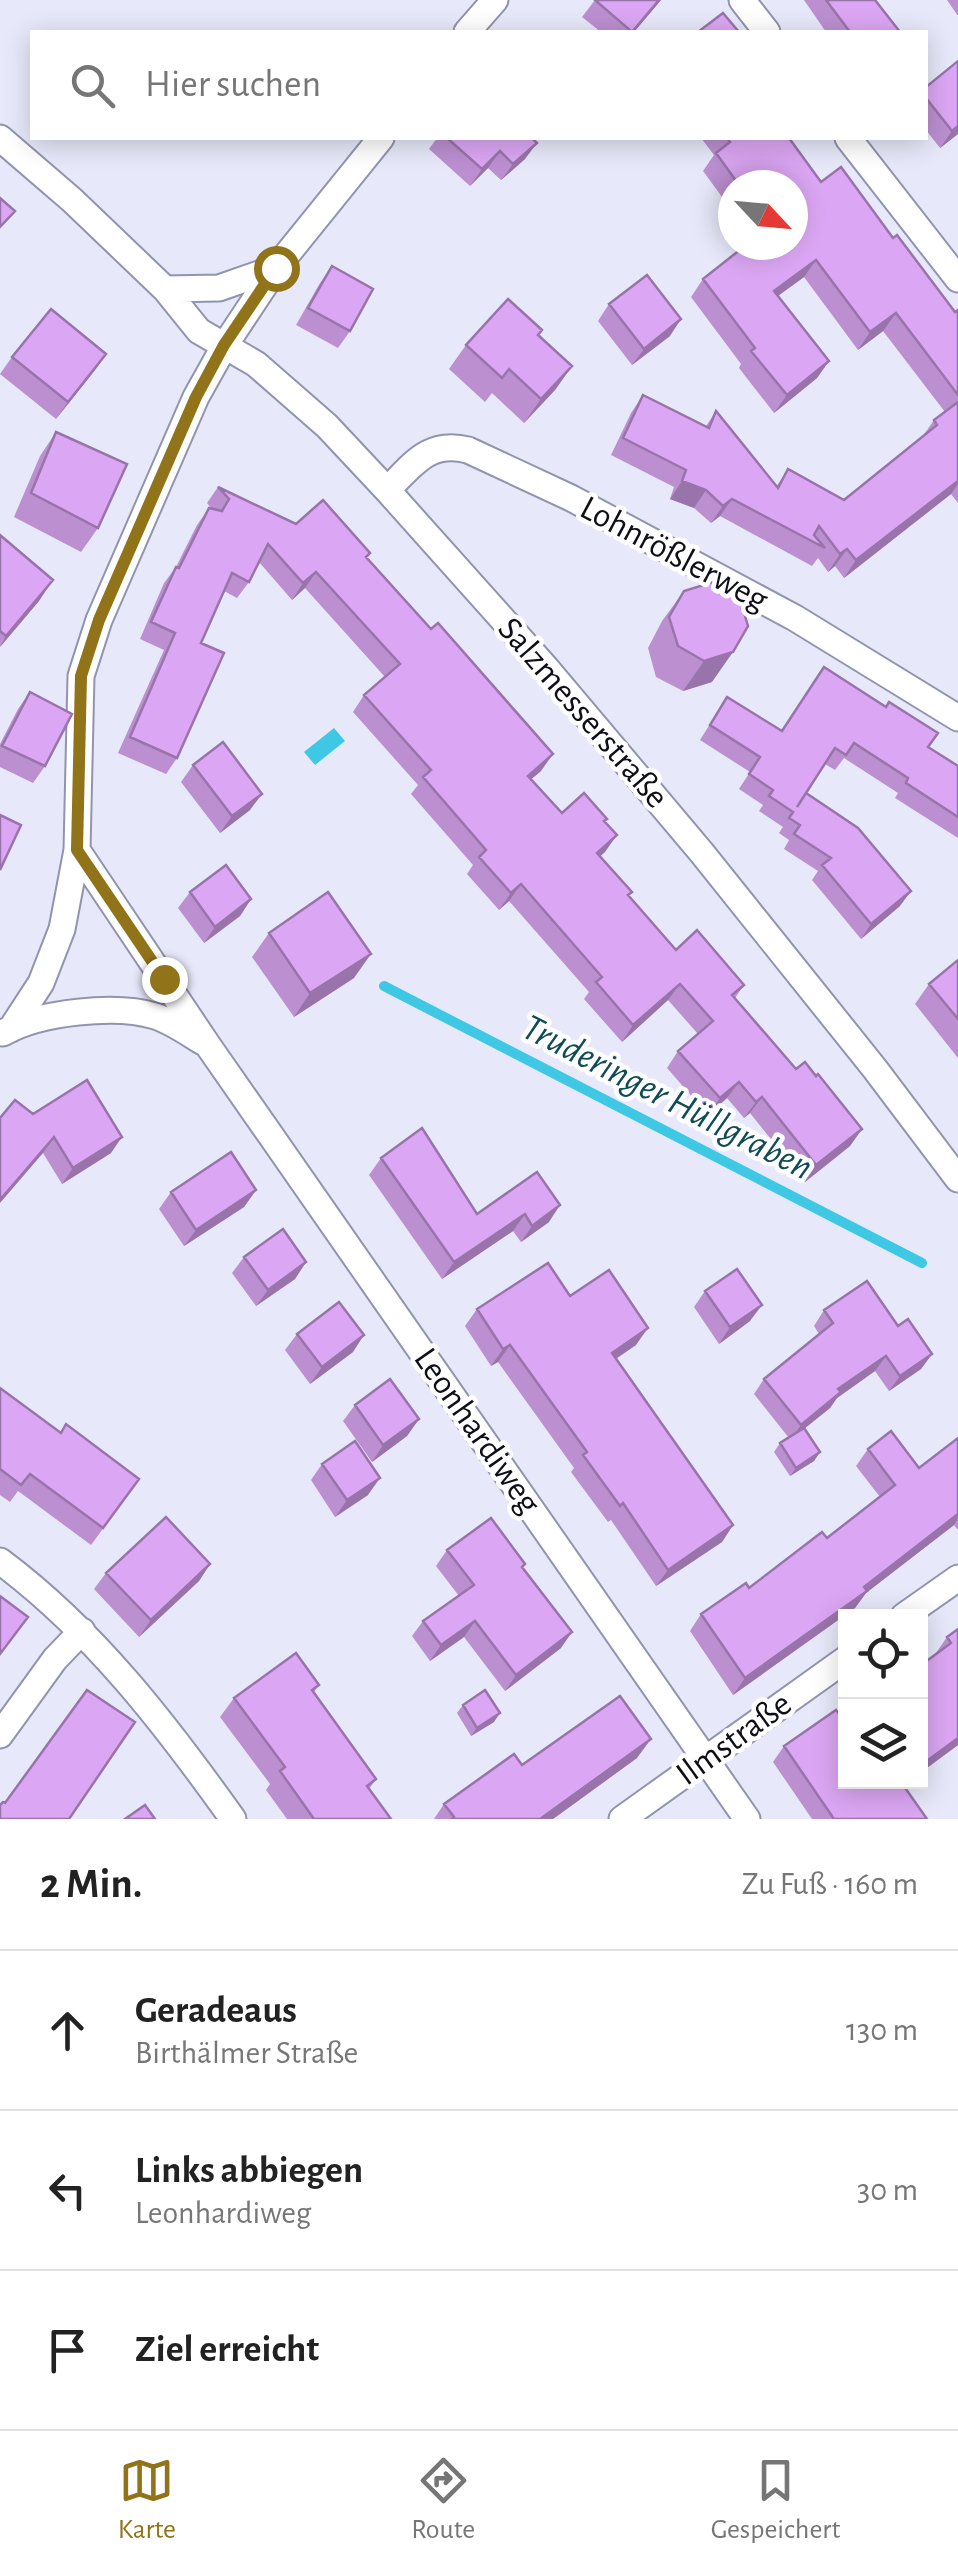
<!DOCTYPE html>
<html lang="de">
<head>
<meta charset="utf-8">
<style>
  body { margin:0; font-family:"Alegreya Sans",sans-serif; background:#f6f6f6; color:#222 }
  .controls { position:absolute; right:30px; bottom:30px; display:grid; overflow:hidden; border-radius:0px; box-shadow:0 5px 25px #0003 }
  .controls button { width:90px; height:90px; display:grid; place-items:center; padding:0; border:0; border-bottom:2px solid #e0e0e0; background:#fff; color:#222; font:50px sans-serif }
  .compass { position:absolute; left:718px; top:170px; width:90px; height:90px; border-radius:50%; background:#fff; box-shadow:0 5px 25px #0003; rotate:116deg }
  .stop { position:absolute; width:30px; height:30px; margin:-22px; border:8px solid #917319; border-radius:50%; background:#fff }
  .stop.end { background:#917319; border-color:#fff; box-shadow:0 2px 10px #0008 }
  .list { margin:0; padding:0; list-style:none }
  h2 { display:flex; justify-content:space-between; align-items:center; height:130px; margin:0; padding:0 40px; font-size:42px }
  h2 small { font-size:32px; font-weight:400; color:#767676 }
  .list li { display:grid; grid-template-columns:65px 1fr auto; gap:30px; align-items:center; box-sizing:border-box; height:160px; padding:0 40px; border-top:2px solid #e0e0e0 }
  .list b { display:block; font-size:38px; white-space:nowrap }
  .list p { margin:0; font-size:32px; white-space:nowrap; color:#767676 }
  .list em { font-size:32px; font-style:normal; color:#767676 }
  .icon { flex:none; width:55px; height:55px; fill:none; stroke:currentColor; stroke-width:2; stroke-linecap:round; stroke-linejoin:round }
  .map { position:relative; flex:none; width:958px; height:1819px; overflow:hidden }
  .search { position:absolute; background:#fff; box-shadow:0 5px 25px #0003; left:30px; right:30px; top:30px; height:110px; display:flex; align-items:center; gap:25px; box-sizing:border-box; padding:0 35px; border-radius:0px; color:#767676; font-size:38px }
  .sheet { height:610px; background:#fff }
  nav { display:flex; justify-content:space-around; align-items:center; box-sizing:border-box; height:140px; border-top:2px solid #e0e0e0; background:#fff; font-size:28px; color:#767676 }
  nav a { display:grid; justify-items:center; gap:5px }
  nav .on { color:#917319 }
  .map>svg:first-child { display:block }
  .water { fill:#3fc8e4 }
  .lines { fill:none; stroke-linecap:round; stroke-linejoin:round }
  .stream { stroke:#3fc8e4; stroke-width:10 }
  .minor-casing { stroke:#9194ae; stroke-width:29 }
  .minor { stroke:#fff; stroke-width:25 }
  .wall { fill:#bc8fd1 }
  .shaded-wall { fill:#9974aa }
  .building { fill:#dba6f3; stroke:#9974aa; stroke-width:2.5 }
  .route { stroke:#917319; stroke-width:12 }
  .labels { text-anchor:middle; dominant-baseline:central; stroke-width:9; stroke-linejoin:round; paint-order:stroke }
  .street-label { font-size:35px; fill:#0e0e18; stroke:#fff }
  .water-label { font-size:38px; font-style:italic; fill:#104b56; stroke:#fff }
</style>
</head>
<body>
<div class="map">
<svg width="958" height="1819" viewBox="0 0 958 1819">
  <rect width="100%" height="100%" fill="#e7e9fa"/>
  <path class="water" d="M334 728 345 741 315 765 304 752Z"/>
  <g class="lines">
    <path class="stream" d="M384 986 922 1263"/>
    <g class="minor-casing">
      <path id="minor" d="M742 0 767 32
        M467 32 495 0
        M0 138 72 200 165 289 199 331 256 364 327 426 387 490 547 669 702 853 875 1069 958 1179
        M848 138 958 279
        M165 289 219 288 276 268
        M387 490C413 465 428 440 468 450L571 498 795 618 958 718
        M77 850 207 1044 747 1819
        M11 1029 41 983 62 929 77 850 81 676 99 620 196 397 225 345 276 268 381 138
        M3 1033C39 1012 116 1004 155 1016 171 1021 188 1033 203 1042
        M0 1561C94 1631 166 1725 233 1819
        M904 1616 958 1578
        M0 1735 55 1659 82 1631
        M622 1819 846 1659"/>
    </g>
    <use href="#minor" class="minor"/>
  </g>
  <path class="wall" d="M595 0H661L634 32H601L582 17Z
    M804 0H875L900 32H826Z
    M947 0H958V16Z
    M958 61V134L940 148 926 130V87Z
    M437 138H532L525 159 501 180 488 168 470 186 429 149Z
    M701 138H789L821 182 893 238 955 312 958 310V503L951 494 844 578 835 566 828 572 818 558 812 566 720 516 711 523 694 508 670 499 674 487 611 455 631 413 643 395 706 426 716 411 776 487 788 469 844 500 923 436 934 420 945 412 883 331 858 350 804 277 778 296 829 361 817 378 774 413 739 368 741 364 691 297 703 279 793 245V185H733V212L703 171 714 155Z
    M332 266 350 331 338 348 296 325 320 283Z
    M609 304 670 336 632 365 598 321Z
    M538 336 572 366 555 390 524 423 492 393 485 402 449 369 466 345Z
    M12 357 95 370 56 419 0 374Z
    M56 432 98 528 81 552 14 517 40 456Z
    M218 487 367 559 541 771 531 779 562 813 607 819 605 822V852L600 856 632 892 629 896 676 950 744 985 735 998 796 1069 862 1129 850 1146 805 1182 750 1113 744 1118 727 1098 708 1115 667 1068 678 1051 698 1034 668 1000 622 1042 584 999 589 992 509 901 499 910 467 874 473 865 411 794 418 785 353 712 364 695 385 677 305 588 292 600 259 562 249 582 237 598 224 591 201 643 177 758 166 774 118 753 164 650 140 639 164 583 176 567 197 525 209 508 212 509 207 503Z
    M0 535 39 601 0 647Z
    M684 591 712 682 683 691 656 677 648 648 662 621Z
    M30 692 45 766 33 783 0 767V744L18 709Z
    M727 697 782 731 928 747 958 766V838L895 798 898 793 844 758 835 770 825 764 797 807 900 906 861 939 812 880 818 871 784 849 789 840 779 833 783 827 759 811 763 805 739 789 750 772 700 740Z
    M193 765 250 810 220 833 181 782Z
    M190 892 251 899 240 916 204 943 178 908Z
    M269 933 354 978 294 1017 252 957Z
    M958 960V1058L915 1004 929 984Z
    M33 1114 111 1153 62 1184 43 1153Z
    M381 1158 477 1214 537 1172 549 1222 521 1242 513 1231 442 1279 369 1175Z
    M256 1190 244 1207 184 1246 159 1209 171 1192Z
    M244 1257 306 1262 295 1279 256 1306 232 1273Z
    M705 1291 750 1321 719 1344 694 1307Z
    M570 1296 636 1345 616 1359 733 1525 722 1542 656 1586 611 1520 608 1522 571 1472 574 1468 498 1362 491 1366 465 1326 477 1309Z
    M824 1310 898 1326 932 1354 921 1369 889 1391 875 1371 837 1398 830 1408 804 1429 820 1452 814 1461 790 1476 774 1452 780 1443 789 1438 754 1394 764 1379 819 1334 814 1326Z
    M297 1334 353 1352 310 1384 285 1350Z
    M0 1388 61 1433 139 1479 91 1545 18 1491 10 1502 0 1495Z
    M355 1405 419 1419 407 1436 372 1462 343 1421Z
    M958 1438V1529H957L954 1525 866 1593 855 1608 733 1695 690 1631 701 1614 749 1588 827 1538 880 1497 856 1466 868 1449 919 1468Z
    M322 1464 368 1495 335 1517 311 1480Z
    M447 1550 525 1564 523 1568 561 1648 505 1691 464 1637 430 1661 412 1636 423 1621 459 1596 436 1566Z
    M210 1564 199 1581 139 1637 94 1589 106 1573Z
    M958 1629V1745L920 1773V1666L936 1654V1653L947 1637Z
    M319 1685 314 1692 376 1779 369 1789 391 1819H287L266 1790 270 1784 220 1717 234 1698Z
    M463 1705 494 1722 471 1736 457 1713Z
    M784 1746 846 1782H910L904 1786 927 1819H812L773 1762Z
    M637 1758 553 1819H434L444 1804 522 1765Z"/>
  <path class="shaded-wall" d="M659 0H661L634 32H632Z
    M958 126V134L940 148 952 131Z
    M537 143 525 159 501 180 513 164Z
    M500 151 488 168 470 186 482 169Z
    M816 260 804 277 761 308 774 291Z
    M896 313 883 331 858 350 870 332Z
    M681 319 670 336 632 365 644 349Z
    M106 354 95 370 56 419 68 402Z
    M829 361 817 378 774 413 787 395Z
    M572 366 555 390 524 423 541 399Z
    M682 481 706 490 694 508 670 499Z
    M958 481V484L951 494 844 578 856 560Z
    M732 499 720 516 711 523 723 506Z
    M847 549 835 566 828 572 840 554Z
    M316 572 305 588 292 600 303 583Z
    M53 580 39 601 0 647 6 636Z
    M733 652 712 682 683 691 704 661Z
    M553 754 541 771 516 792 528 776Z
    M262 794 250 810 220 833 232 816Z
    M617 835 605 852 586 869 597 853Z
    M521 884 509 901 499 910 511 893Z
    M911 891 900 906 861 939 871 924Z
    M251 899 240 916 204 943 215 927Z
    M371 954 354 978 294 1017 310 993Z
    M680 984 668 1000 622 1042 633 1025Z
    M739 1082 727 1098 708 1115 720 1098Z
    M762 1097 750 1113 744 1118 756 1102Z
    M862 1129 850 1146 805 1182 816 1165Z
    M54 1137 43 1153 0 1203V1200Z
    M122 1137 111 1153 62 1184 73 1168Z
    M256 1190 244 1207 184 1246 196 1230Z
    M560 1205 549 1222 521 1242 532 1226Z
    M525 1214 513 1231 442 1279 454 1262Z
    M306 1262 295 1279 256 1306 268 1290Z
    M762 1305 750 1321 719 1344 730 1327Z
    M648 1328 636 1345 600 1369 612 1353Z
    M364 1335 353 1352 310 1384 322 1367Z
    M510 1345 498 1362 491 1366 503 1349Z
    M932 1354 921 1369 889 1391 900 1376Z
    M886 1356 875 1371 837 1398 830 1408 790 1440 801 1425 838 1389Z
    M419 1419 407 1436 372 1462 383 1445Z
    M820 1452 814 1461 790 1476 796 1468Z
    M380 1478 368 1495 335 1517 347 1500Z
    M958 1514V1518L954 1525 866 1593 855 1608 733 1695 745 1678Z
    M733 1525 722 1542 656 1586 668 1570Z
    M210 1564 199 1581 139 1637 151 1620Z
    M475 1621 464 1637 430 1661 441 1645Z
    M572 1632 561 1648 505 1691 516 1675Z
    M500 1713 494 1722 471 1736 477 1728Z
    M958 1738V1745L920 1773V1766Z
    M651 1739 637 1758 553 1819H540Z"/>
  <path class="building" d="M595 0H659L632 32Z
    M826 0H875L900 32H850Z
    M723 13 739 32H698Z
    M958 61V126L952 131 926 98V87Z
    M447 138H532L537 143 513 164 500 151 482 169Z
    M727 138H789L821 182 841 167 893 238 897 235 955 312 958 310V395L896 313 870 332 816 260 774 291 829 361 787 395 751 351 755 348 703 279 746 245H793V185H739L716 153 730 142Z
    M0 198 15 211 0 227Z
    M332 266 373 289 350 331 308 308Z
    M647 275 681 319 644 349 609 304Z
    M508 299 542 330 538 335 572 366 541 399 509 369 502 378 466 345Z
    M51 309 106 354 68 402 12 357Z
    M643 395 709 428 716 411 778 488 788 469 844 500 937 425 934 420 958 402V481L856 560 847 549 840 554 819 526 814 535 825 548 732 499 723 506 706 490 682 481 686 470 623 438Z
    M56 432 127 464 98 528 31 493Z
    M218 487 296 524 323 500 370 553 366 557 431 629 438 623 553 754 528 776 562 813 584 793 607 819 604 821 617 835 597 853 632 892 628 895 676 950 697 930 744 985 732 995 796 1069 805 1062 816 1076 818 1074 862 1129 816 1165 762 1097 756 1102 739 1082 720 1098 678 1051 713 1021 680 984 633 1025 596 982 602 977 521 884 511 893 479 857 486 850 423 777 431 770 364 695 400 664 316 572 303 583 268 544 249 582 232 573 201 643 224 653 177 758 130 737 175 633 151 622 176 567 179 568 209 508 222 511 229 499Z
    M0 535 53 580 6 636 0 631Z
    M713 582 739 596 748 626 733 652 704 661 678 646 669 617 684 591Z
    M824 667 886 707 889 702 938 733 928 747 958 766V817L906 783 908 778 854 743 846 755 835 748 797 807 806 793 858 828 911 891 871 924 822 865 831 858 794 834 800 825 789 818 793 812 769 796 773 790 749 774 760 757 710 725 727 697 782 731Z
    M30 692 72 714 45 766 2 746Z
    M223 742 262 794 232 816 193 765Z
    M0 815 21 825 0 870Z
    M226 865 251 899 215 927 190 892Z
    M328 892 371 954 310 993 269 933Z
    M958 960V1019L929 984Z
    M87 1080 122 1137 73 1168 54 1137 0 1200V1118L15 1100 33 1114Z
    M422 1128 477 1214 537 1172 560 1205 532 1226 525 1214 454 1262 381 1158Z
    M231 1152 256 1190 196 1230 171 1192Z
    M283 1229 306 1262 268 1290 244 1257Z
    M548 1263 570 1296 609 1270 648 1328 612 1353 733 1525 668 1570 623 1503 620 1506 583 1455 587 1452 510 1345 503 1349 477 1309Z
    M737 1269 762 1305 730 1327 705 1291Z
    M867 1281 898 1326 908 1319 932 1354 900 1376 886 1356 838 1389 841 1392 801 1425 764 1379 833 1323 824 1310Z
    M339 1302 364 1335 322 1367 297 1334Z
    M390 1379 419 1419 383 1445 355 1405Z
    M0 1388 61 1433 66 1424 139 1479 103 1528 30 1474 21 1485 0 1469Z
    M804 1428 820 1452 796 1468 780 1443Z
    M891 1431 919 1468 958 1438V1514L864 1587 867 1591 745 1678 701 1614 746 1583 749 1588 822 1532 827 1538 895 1485 868 1449Z
    M355 1441 380 1478 347 1500 322 1464Z
    M166 1517 210 1564 151 1620 106 1573Z
    M491 1518 525 1564 522 1567 572 1632 516 1675 475 1621 441 1645 423 1621 474 1585 447 1550Z
    M0 1596 28 1617 0 1654Z
    M958 1629V1738L920 1766V1666L951 1643 947 1637Z
    M296 1653 319 1685 312 1690 376 1779 367 1786 391 1819H314L280 1771 285 1767 234 1698Z
    M87 1690 135 1722 69 1819H0V1805L3 1802 5 1803Z
    M485 1690 500 1713 477 1728 463 1705Z
    M620 1696 651 1739 540 1819H452L454 1817 444 1804 514 1754 522 1765Z
    M836 1710 846 1722V1782H901L927 1819H834L784 1746Z
    M145 1805 155 1819H125Z"/>
  <g class="lines">
    <path class="route" d="M164 979 77 850 81 676 99 620 196 397 224 345 276 268"/>
  </g>
  <g class="labels">
    <g class="street-label">
      <text transform="translate(674 554) rotate(28)">Lohnrößlerweg</text>
      <text transform="translate(583 713) rotate(49)">Salzmesserstraße</text>
      <text transform="translate(477 1431) rotate(55)">Leonhardiweg</text>
      <text transform="translate(734 1739) rotate(-36)">Ilmstraße</text>
    </g>
    <g class="water-label">
      <text transform="translate(667 1098) rotate(27)">Truderinger Hüllgraben</text>
    </g>
  </g>
</svg>
<div class="controls">
<button><svg class="icon" aria-label="locate" viewBox="0 0 24 24"><circle cx="12" cy="12" r="6"/><path d="M12 2v4M12 18v4M2 12h4M18 12h4"/></svg></button>
<button><svg class="icon" aria-label="layers" viewBox="0 0 24 24"><path d="M12 4l9 5-9 5-9-5zM3 14l9 5 9-5"/></svg></button>
</div>
<svg class="compass" viewBox="-18 -18 36 36"><path d="M0-13l5 13h-10z" fill="#e53935"/><path d="M0 13l5-13h-10z" fill="#767676"/></svg>
<div class="stop" style="left:276px;top:268px"></div>
<div class="stop end" style="left:164px;top:979px"></div>
<div class="search"><svg class="icon" aria-label="search" viewBox="0 0 24 24"><circle cx="10" cy="10" r="6"/><path d="M15 15l6 6"/></svg>Hier suchen</div>
</div>
<section class="sheet">
<h2>2 Min.<small>Zu Fuß · 160 m</small></h2>
<ul class="list">
<li><svg class="icon" aria-label="ahead" viewBox="0 0 24 24"><path d="M12 20V5M6 11l6-6 6 6"/></svg><div><b>Geradeaus</b><p>Birthälmer Straße</p></div><em>130 m</em></li>
<li><svg class="icon" aria-label="left" viewBox="0 0 24 24"><path d="M17 20v-9H6M10 6l-5 5 5 5"/></svg><div><b>Links abbiegen</b><p>Leonhardiweg</p></div><em>30 m</em></li>
<li><svg class="icon" aria-label="arrive" viewBox="0 0 24 24"><path d="M6 21V4h12l-3 4 3 4H6"/></svg><div><b>Ziel erreicht</b></div></li>
</ul>
</section>
<nav>
<a class="on"><svg class="icon" aria-label="map" viewBox="0 0 24 24"><path d="M3 6l6-2 6 2 6-2v14l-6 2-6-2-6 2zM9 4v14M15 6v14"/></svg>Karte</a>
<a><svg class="icon" aria-label="directions" viewBox="0 0 24 24"><path d="M12 3l9 9-9 9-9-9zM9 14v-3h6M13 9l2 2-2 2"/></svg>Route</a>
<a><svg class="icon" aria-label="saved" viewBox="0 0 24 24"><path d="M7 4h10v16l-5-4-5 4z"/></svg>Gespeichert</a>
</nav>
</body>
</html>
